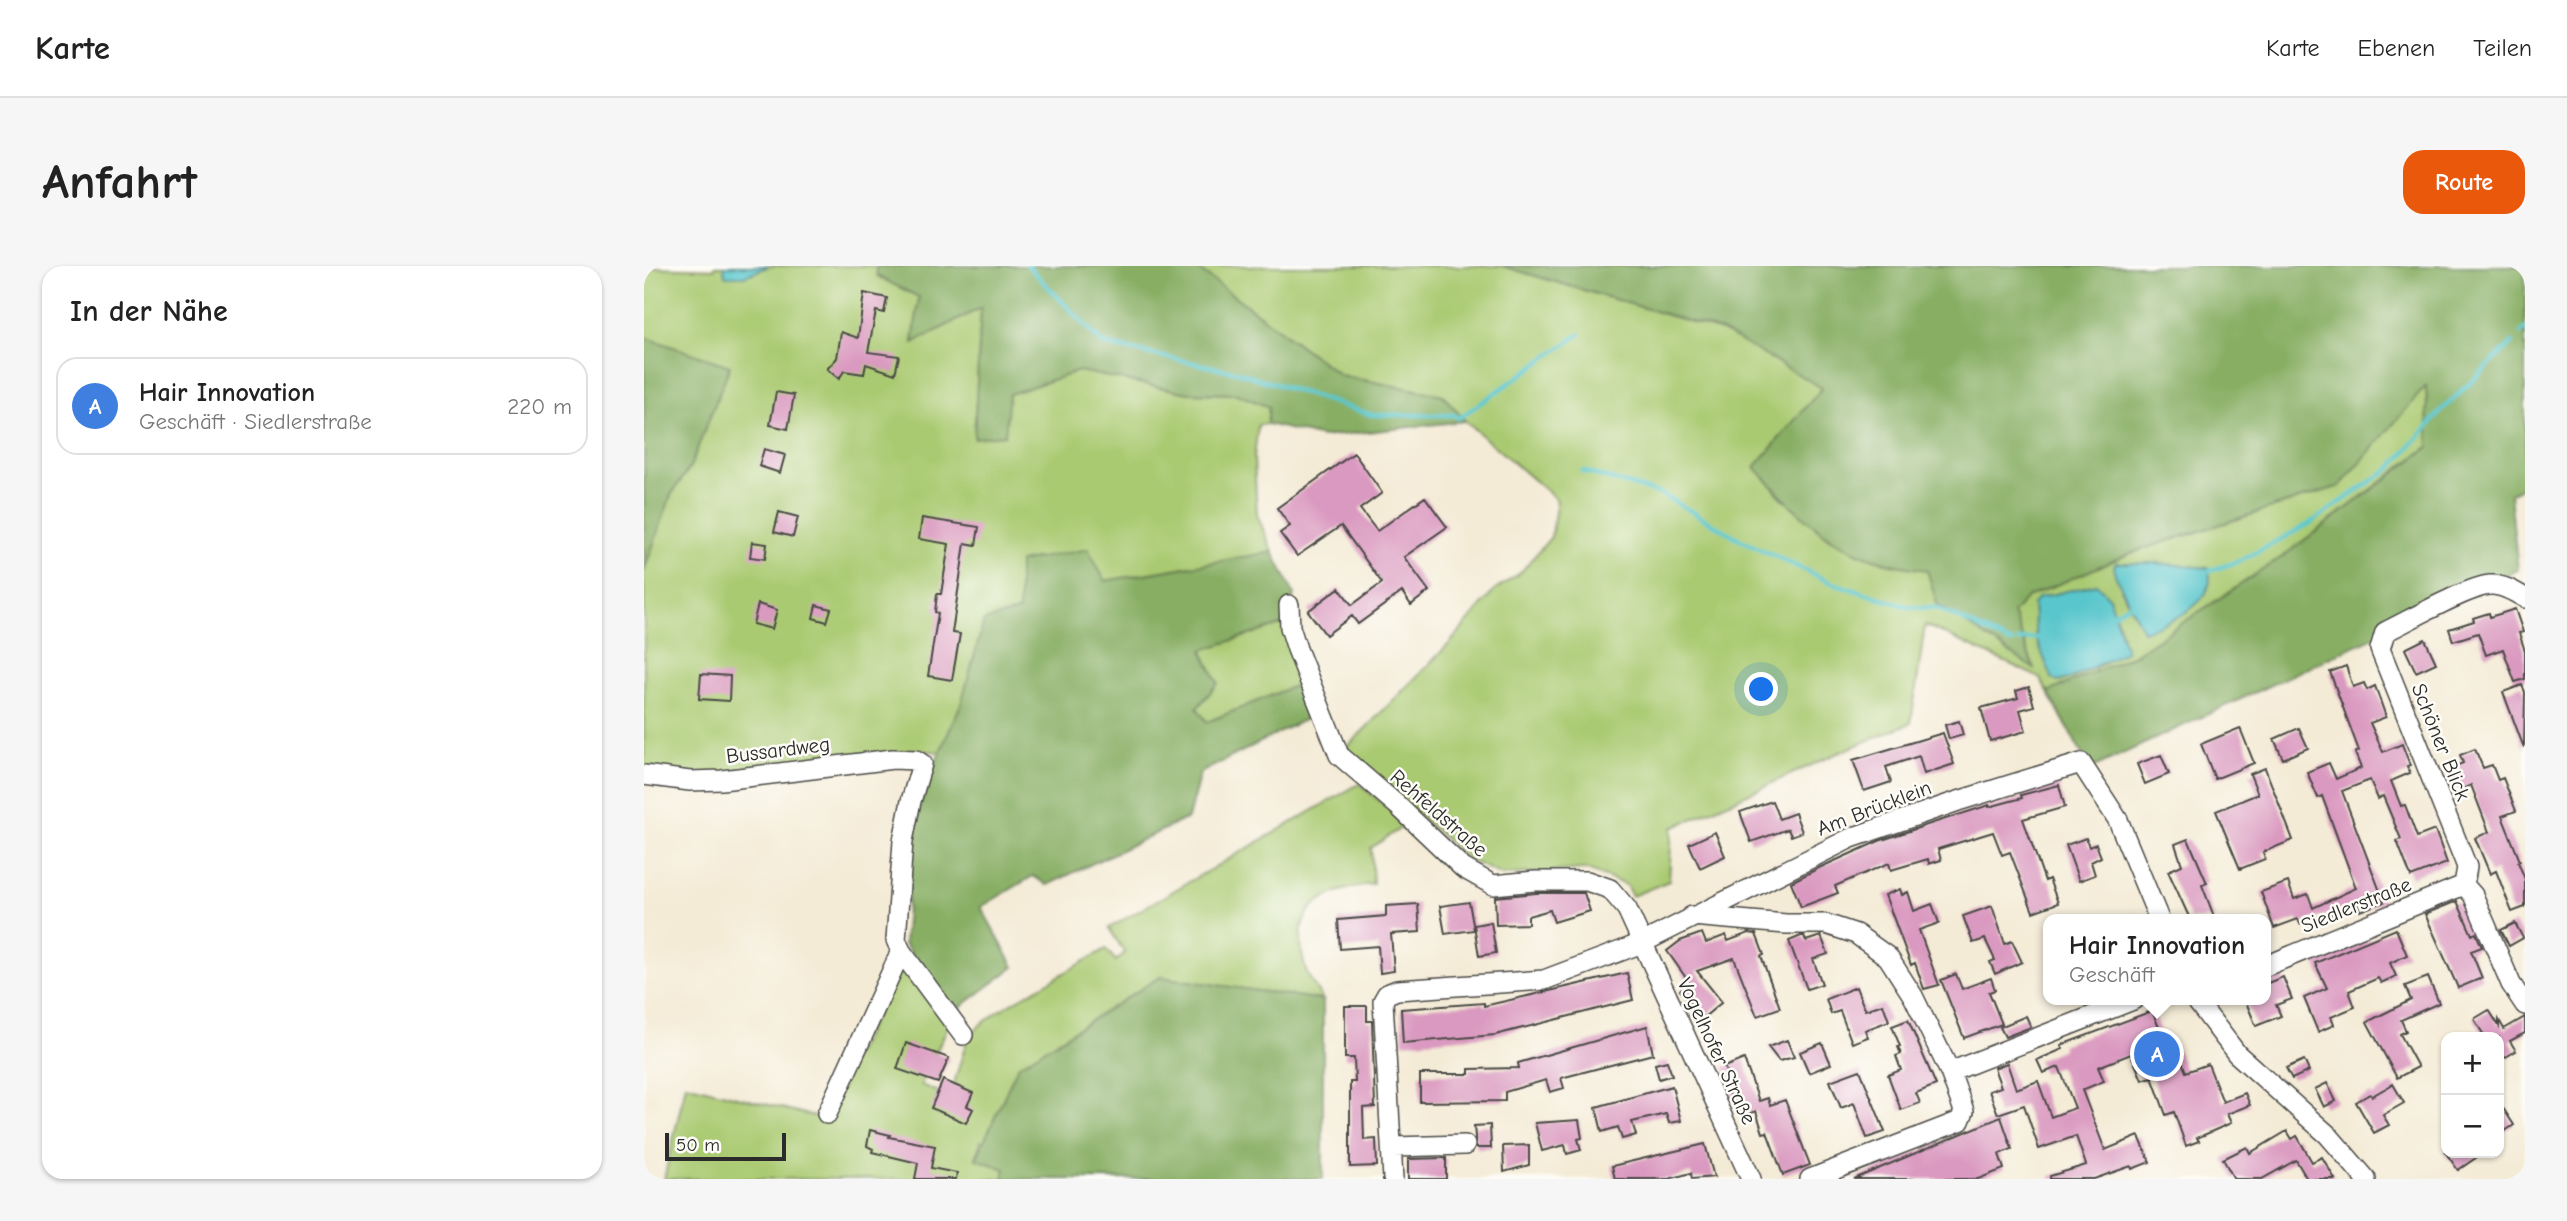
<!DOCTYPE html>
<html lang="de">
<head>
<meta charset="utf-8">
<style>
  body { margin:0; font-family:"Comic Neue",sans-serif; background:#f6f6f6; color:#222 }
  .controls { position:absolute; right:21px; bottom:21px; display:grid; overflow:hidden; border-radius:14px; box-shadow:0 2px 5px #0004 }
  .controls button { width:63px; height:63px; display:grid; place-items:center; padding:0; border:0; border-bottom:2px solid #e0e0e0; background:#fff; color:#222; font:35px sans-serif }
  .scale { position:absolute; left:21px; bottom:18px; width:121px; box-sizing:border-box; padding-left:7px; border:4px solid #2b2b2b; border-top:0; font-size:19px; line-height:24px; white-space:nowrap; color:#2b2b2b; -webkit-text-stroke:5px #fdfcf7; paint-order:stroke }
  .you { position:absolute; left:1118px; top:424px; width:24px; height:24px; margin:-18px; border:5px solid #fff; border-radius:50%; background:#1a73e8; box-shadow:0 0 0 10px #1a73e833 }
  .badge { display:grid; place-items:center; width:46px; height:46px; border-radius:50%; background:#ea580c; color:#fff; font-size:23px; font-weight:700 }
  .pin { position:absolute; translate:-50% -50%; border:4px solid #fff; box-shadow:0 2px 7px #0006 }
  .popup { position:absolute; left:1399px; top:648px; width:228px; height:91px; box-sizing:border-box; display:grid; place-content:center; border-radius:14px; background:#fff; filter:drop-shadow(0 2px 5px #0005); font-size:23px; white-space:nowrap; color:#767676 }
  .popup b { font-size:26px; color:#222 }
  .popup::after { content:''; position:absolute; left:50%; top:100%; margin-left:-14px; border:14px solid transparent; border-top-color:#fff }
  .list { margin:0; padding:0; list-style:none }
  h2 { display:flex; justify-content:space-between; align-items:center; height:91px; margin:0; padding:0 28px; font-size:30px }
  h2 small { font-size:23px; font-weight:400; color:#767676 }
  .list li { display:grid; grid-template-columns:46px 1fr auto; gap:21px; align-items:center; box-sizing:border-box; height:98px; margin:0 14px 14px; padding:0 14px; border:2px solid #e0e0e0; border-radius:21px }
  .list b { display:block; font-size:26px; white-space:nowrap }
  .list p { margin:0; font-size:23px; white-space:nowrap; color:#767676 }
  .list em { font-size:23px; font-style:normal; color:#767676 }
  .map { position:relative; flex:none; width:1881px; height:913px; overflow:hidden; border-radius:21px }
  header { display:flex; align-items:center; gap:42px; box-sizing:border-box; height:98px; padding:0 35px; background:#fff; border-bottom:2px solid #e0e0e0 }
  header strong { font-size:33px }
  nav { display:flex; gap:38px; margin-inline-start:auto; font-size:24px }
  .intro { display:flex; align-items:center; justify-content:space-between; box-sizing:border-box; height:168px; padding:0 42px }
  h1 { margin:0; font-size:49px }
  .button { padding:18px 32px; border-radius:21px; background:#ea580c; color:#fff; font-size:24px; font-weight:700 }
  main { display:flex; gap:42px; padding:0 42px }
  aside { flex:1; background:#fff; border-radius:21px; box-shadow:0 2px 5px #0004 }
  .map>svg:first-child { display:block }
  .green { fill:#aaca72; stroke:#6a7a4e; stroke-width:2; fill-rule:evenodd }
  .forest { fill:#87ae64; stroke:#596c48; stroke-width:2 }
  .water { fill:#58c6cc; stroke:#42787c; stroke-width:2 }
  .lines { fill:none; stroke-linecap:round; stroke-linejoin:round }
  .stream { stroke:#58c6cc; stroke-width:4.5 }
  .building { fill:#da99c0 }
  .minor-casing { stroke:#494845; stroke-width:22 }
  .minor { stroke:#fff; stroke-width:19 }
  .labels { text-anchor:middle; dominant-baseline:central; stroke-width:5; stroke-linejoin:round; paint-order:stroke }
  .street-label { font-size:21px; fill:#2b2b2b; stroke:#fdfcf7 }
</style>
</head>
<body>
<header>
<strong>Karte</strong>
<nav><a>Karte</a><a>Ebenen</a><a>Teilen</a></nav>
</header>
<div class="intro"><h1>Anfahrt</h1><a class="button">Route</a></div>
<main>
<aside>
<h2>In der Nähe<small></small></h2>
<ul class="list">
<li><span class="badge" style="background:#3f7fe0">A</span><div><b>Hair Innovation</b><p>Geschäft · Siedlerstraße</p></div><em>220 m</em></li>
</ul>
</aside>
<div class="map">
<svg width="1881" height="913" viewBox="0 0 1881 913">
  <rect width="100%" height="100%" fill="#fdfcf7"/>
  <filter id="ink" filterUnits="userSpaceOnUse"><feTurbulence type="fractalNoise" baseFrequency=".0143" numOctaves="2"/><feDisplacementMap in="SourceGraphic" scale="14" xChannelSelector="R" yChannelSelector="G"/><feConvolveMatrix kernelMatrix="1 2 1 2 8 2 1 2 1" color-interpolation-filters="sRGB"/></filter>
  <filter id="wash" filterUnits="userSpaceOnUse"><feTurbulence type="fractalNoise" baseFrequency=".00686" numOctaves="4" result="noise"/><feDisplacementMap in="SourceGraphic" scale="28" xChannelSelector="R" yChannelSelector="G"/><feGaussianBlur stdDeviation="1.57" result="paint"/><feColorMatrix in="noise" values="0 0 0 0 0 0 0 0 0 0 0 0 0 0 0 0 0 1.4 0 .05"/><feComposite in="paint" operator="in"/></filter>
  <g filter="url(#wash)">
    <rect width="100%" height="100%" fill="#f4ebd6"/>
    <path class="green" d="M71 0H80L81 10H101L125 0H232L233 10 275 31 269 76 337 41 330 171 365 128 435 105 545 127 593 128 625 141 623 158 614 159 610 192 613 249 629 286 460 315 376 296 375 346 317 438 296 486 270 484 131 504 47 510 0 506V305L27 229 46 201 85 101 0 71V1L70 3Z
      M550 0H858L1078 65 1179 122 1112 201 1136 230 1184 272 1241 297 1283 304 1390 401 1369 347 1384 331 1487 287 1696 220 1782 119 1785 180 1638 291 1490 389 1404 426 1396 412 1281 359 1267 457 1196 486 1028 562 1025 615 988 630 982 619 941 603 858 609 825 594 701 483 806 377 850 325 877 306 907 271 913 234 821 155 799 129 697 110ZM1510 297 1564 302 1500 365 1477 324ZM1465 331 1478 369 1461 397 1417 416 1408 412 1392 372 1389 339Z
      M643 357 662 415 563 456 553 442 574 417 558 384Z
      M715 518 763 558 727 582 729 618C677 625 645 642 661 701 664 712 673 724 679 734L516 711 374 800 340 876 337 875 332 892 361 903 359 913H20L42 818 177 852 260 696 305 758 277 819 306 831 323 774 336 759 361 741 462 683 472 695 481 687 465 662Z"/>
    <path class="forest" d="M232 0H550L697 110 799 129 821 155 678 171 623 158 625 141 593 128 545 127 435 105 365 128 361 169 330 172 337 42 269 77 275 31 233 10Z
      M858 0H1881V220L1866 228 1874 304 1446 503 1404 426 1490 389 1638 291 1785 181 1782 120 1696 220 1487 287 1384 331 1369 347 1390 403 1293 338 1283 304C1269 302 1254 300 1240 296 1186 282 1147 242 1111 201L1178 122 1078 65Z
      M0 71 86 100 46 201 27 229 0 305Z
      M444 283 461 315 629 286 650 328 643 357 558 384 574 417 553 442 563 456 662 415 673 447 556 507 544 552 403 619 389 610 337 641 370 701 311 745 260 678 268 580 276 541 290 500 317 438 340 355 375 345V296Z
      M516 711 679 734V913H359L361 903 332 893 374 800Z"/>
    <path class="water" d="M80 0H125L100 10H81Z
      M1472 297H1510L1564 302C1576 336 1526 357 1499 365L1471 309 1470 300Z
      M1452 318 1465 331 1482 385 1428 412 1413 416 1408 412 1392 372 1389 339 1394 332Z"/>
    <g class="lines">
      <path class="stream" d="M384 0 459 78 597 107 728 149H810L815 152 936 68
        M1877 67 1881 63
        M938 205 1017 228 1097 274 1188 317 1265 341 1293 342 1364 376H1368
        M1565 305 1596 295 1665 258 1748 201 1801 141 1869 76
        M1470 347 1485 339
        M1374 375 1392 372"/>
    </g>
    <g id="blocks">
      <path class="building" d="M220 27 243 32 240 47 232 45 224 86 255 90 251 108 222 98 220 108 200 105 195 113 183 103 193 92 197 66 214 72Z
        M132 126 150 129 144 163 126 159Z
        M120 183 141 189 136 207 115 200Z
        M710 187 738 227 716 243 733 265 781 231 803 261 760 291 785 325 767 339 758 326 714 358 708 350 682 369 664 345 695 322 708 339 738 317 697 260 653 290 636 267 646 260 633 242Z
        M135 246 154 251 149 271 130 266Z
        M278 252 335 261 332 279 321 277 308 367 316 368 308 414 284 410 294 347 291 346 293 328H297L305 278 275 273Z
        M108 276 123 278 121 293 106 291Z
        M114 338 133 344 128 363 109 358Z
        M172 339 187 343 183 356 169 352Z
        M1871 343 1879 366 1875 367 1881 385V413L1871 416 1859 383 1842 389 1834 367 1809 375 1805 363 1830 355 1829 352 1845 347 1846 351Z
        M1781 373 1792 397 1772 406 1761 383Z
        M1702 400 1709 421 1720 417 1723 424 1731 420 1742 451 1726 457 1739 486 1758 478 1766 499 1763 500 1766 507 1747 515 1757 540 1761 539 1773 571 1791 564 1803 597 1767 611 1753 575 1757 573 1739 530 1734 533 1726 514 1698 525 1740 636 1716 645 1714 639 1689 649 1688 647 1656 658 1654 653 1630 662 1617 626 1644 616 1650 633 1664 628 1669 642 1712 622 1678 530 1674 532 1663 506 1685 497 1692 513 1717 502 1711 487 1715 485 1686 406Z
        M57 408 86 410 85 435 55 433Z
        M1878 419 1881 426 1880 482 1859 426Z
        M1385 421 1390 440 1376 444 1382 465 1346 475 1337 442 1374 432 1372 425Z
        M1315 455 1319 469 1305 473 1301 459Z
        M1596 462 1610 497 1571 513 1557 478Z
        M1655 462 1664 482 1639 493 1630 473Z
        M1299 467 1310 498 1280 508 1275 490 1242 501 1247 516 1220 525 1209 494Z
        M1831 483 1839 502 1848 499 1854 514 1859 512 1872 545 1858 550 1876 595 1874 596 1881 613V641L1868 646 1852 605 1846 608 1831 572 1845 566 1827 519 1816 524 1807 502 1819 497 1816 489Z
        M1517 489 1525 508 1501 518 1493 498Z
        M1621 502 1649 574 1619 586 1621 593 1596 603 1572 545 1614 528 1606 508Z
        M1415 519 1421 541 1379 553 1401 615 1405 613 1414 637 1389 646 1366 586 1358 589 1349 566 1294 583 1297 594 1285 598 1284 593 1247 604 1245 597 1191 620 1194 627 1157 641 1147 616 1177 601 1235 575 1289 557 1345 539V541L1378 532 1377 529Z
        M1128 535 1135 553 1151 547 1158 566 1147 570 1144 563 1107 576 1096 546Z
        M1071 566 1081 590 1056 602 1045 578Z
        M1442 572 1445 581 1452 578 1457 591 1447 596 1451 609 1435 615 1422 579Z
        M1544 573 1563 617 1558 619 1571 653H1546L1524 605 1538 599 1531 578Z
        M1256 623 1258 629 1264 626 1270 645 1288 638 1295 657 1275 664 1295 719 1280 723 1271 697 1267 699 1241 629Z
        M892 627H940L946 645 910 656 906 644 884 650V658L852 659 851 631Z
        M1813 635 1828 669 1832 667 1838 681 1827 685 1838 712 1814 722 1781 648Z
        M825 636 830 664 801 668 796 640Z
        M774 638 776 666 747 668 750 705 736 707 734 680 696 683 694 654 742 650V640Z
        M1348 640 1361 678 1368 675 1378 696 1351 708 1346 696 1351 694 1341 673 1329 677 1319 650Z
        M847 656 852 687 835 690 830 659Z
        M1871 657 1879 672 1865 680 1857 664Z
        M1752 663 1763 689 1746 697 1752 710 1737 717 1734 712 1705 725 1711 741 1687 751 1690 759 1674 766 1660 732 1683 722 1671 697Z
        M1058 667 1062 677 1082 669 1084 675 1105 667 1112 668 1120 689 1117 690 1136 742 1113 750 1090 692 1053 705 1078 736 1059 752 1036 724 1045 716 1023 685 1036 675Z
        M1157 670H1160L1162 675 1177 670 1184 688 1169 693 1178 718 1163 723 1145 675Z
        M983 707 989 734 851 769 759 777 757 743 840 737V740Z
        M1312 708 1318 723 1347 712 1351 724 1345 726 1358 758 1320 772 1297 714Z
        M1639 711 1648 733 1632 739 1637 750 1612 760 1601 734H1621V718Z
        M1784 711 1795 737 1757 754 1762 765 1756 768 1774 801 1753 812 1723 756 1767 734 1761 720Z
        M1212 721 1221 744 1239 738 1245 755 1221 764 1224 771 1208 777 1196 745 1187 748 1182 733Z
        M701 740H723V755H728L731 841 719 842 720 874 732 873 733 900 706 901V816H711L710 792H701Z
        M1845 744 1855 760V754L1860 763 1881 751V767L1866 775 1872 785 1855 795V771H1841L1830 753Z
        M1508 745 1522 778 1530 776 1542 806 1564 798 1579 836 1601 827 1606 839 1583 848 1587 857 1553 872 1555 875 1542 880 1530 846 1522 849 1508 811 1498 814 1487 788 1454 801 1460 815 1438 824 1461 884 1495 870 1506 896 1488 903 1487 900 1450 913H1406V910L1442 899 1432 870 1395 883 1380 839 1354 848 1345 825 1357 821 1350 802 1363 797 1372 823 1394 815 1407 851 1431 842 1415 801 1399 807 1393 794 1419 783 1417 779Z
        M1382 750 1387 761 1361 771 1356 761Z
        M1264 754 1292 819 1272 827 1276 837 1257 844 1244 809 1257 804 1252 790 1257 788 1254 781 1256 780 1248 760Z
        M1003 760 1009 788 917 812 920 822 906 826 902 814 861 826V835L776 836V808H825V803L875 802 874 797Z
        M1143 774 1150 791 1135 795 1124 781Z
        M262 777 305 792 294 817 253 803Z
        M1178 777 1187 798 1165 807 1156 786Z
        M1100 793 1115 835 1124 832 1126 839 1141 834 1166 899 1139 909 1123 866 1119 867 1112 845 1100 850 1094 832 1088 834 1079 811 1084 810 1080 801Z
        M1660 794 1665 805 1648 813 1642 802Z
        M1023 795 1028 809 1015 813 1011 798Z
        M1216 804 1241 866 1223 872 1210 837 1197 842 1186 815Z
        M299 814 329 827 323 840 329 843 322 857 287 842Z
        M1683 817 1692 835 1680 841 1671 823Z
        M1749 818 1760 837 1739 849 1745 859 1730 867 1712 836 1726 828 1728 830Z
        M1028 820 1037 855 1025 857 1022 848 988 856 992 869 978 873 974 861 958 866 952 841Z
        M1855 836 1870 859 1855 869Z
        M1357 851 1368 883 1355 888 1360 903 1334 913H1210Z
        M935 854 938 872 934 873 937 884 923 888 921 879 898 885 891 857Z
        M846 859 847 882H832L830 860Z
        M226 864 246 869 245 871 291 880 287 902 313 907 312 913H271L274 897 228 886 229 883 223 880Z
        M1643 865 1648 873 1653 870 1668 896 1678 891 1691 913H1663L1652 894 1618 913H1590L1579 893 1603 881 1606 887Z
        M1061 878 1070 911 1048 913 1047 907 1025 913H971L968 900Z
        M885 879V899L860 906 859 880Z
        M1802 887H1839L1814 904Z
        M802 892V913H764V893Z"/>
    </g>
  </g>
  <g filter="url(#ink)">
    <use href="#blocks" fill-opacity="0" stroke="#494845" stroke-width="2"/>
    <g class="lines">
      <g class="minor-casing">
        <path id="minor" d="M645 339 646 361 653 383 695 489 753 539 819 602 849 619 891 615H943L966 623 983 643 1107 913
          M0 509 46 515 78 514 249 493 272 494 278 498 267 535 259 575 252 674 257 685 183 848
          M1820 619 1823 601 1736 383 1741 366C1764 355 1823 321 1846 319 1858 318 1871 326 1881 332
          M1820 619 1829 629 1867 718 1881 739
          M1048 650 1142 658H1182L1212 668 1244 691 1269 730 1306 806 1320 845 1316 855 1166 913
          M257 685 319 769
          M1622 700 1820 619
          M1552 734 1593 788 1684 869 1722 913
          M1306 806 1489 734
          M749 881 821 879
          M749 913 739 735 743 728 753 724 900 714 998 677 1207 572 1314 535 1437 497 1474 554 1515 653"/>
      </g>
      <use href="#minor" class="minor"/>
    </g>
  </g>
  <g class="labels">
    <g class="street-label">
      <text transform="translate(1797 476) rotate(68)">Schöner Blick</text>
      <text transform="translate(134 484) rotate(-7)">Bussardweg</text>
      <text transform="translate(1230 542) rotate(-21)">Am Brücklein</text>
      <text transform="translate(795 547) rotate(41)">Rehfeldstraße</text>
      <text transform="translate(1712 639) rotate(-22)">Siedlerstraße</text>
      <text transform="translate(1073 785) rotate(65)">Vogelhofer Straße</text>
    </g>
  </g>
</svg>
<div class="controls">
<button>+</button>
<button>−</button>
</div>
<div class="scale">50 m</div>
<div class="you"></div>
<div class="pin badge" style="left:1513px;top:788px;background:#3f7fe0">A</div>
<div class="popup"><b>Hair Innovation</b>Geschäft</div>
</div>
</main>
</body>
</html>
